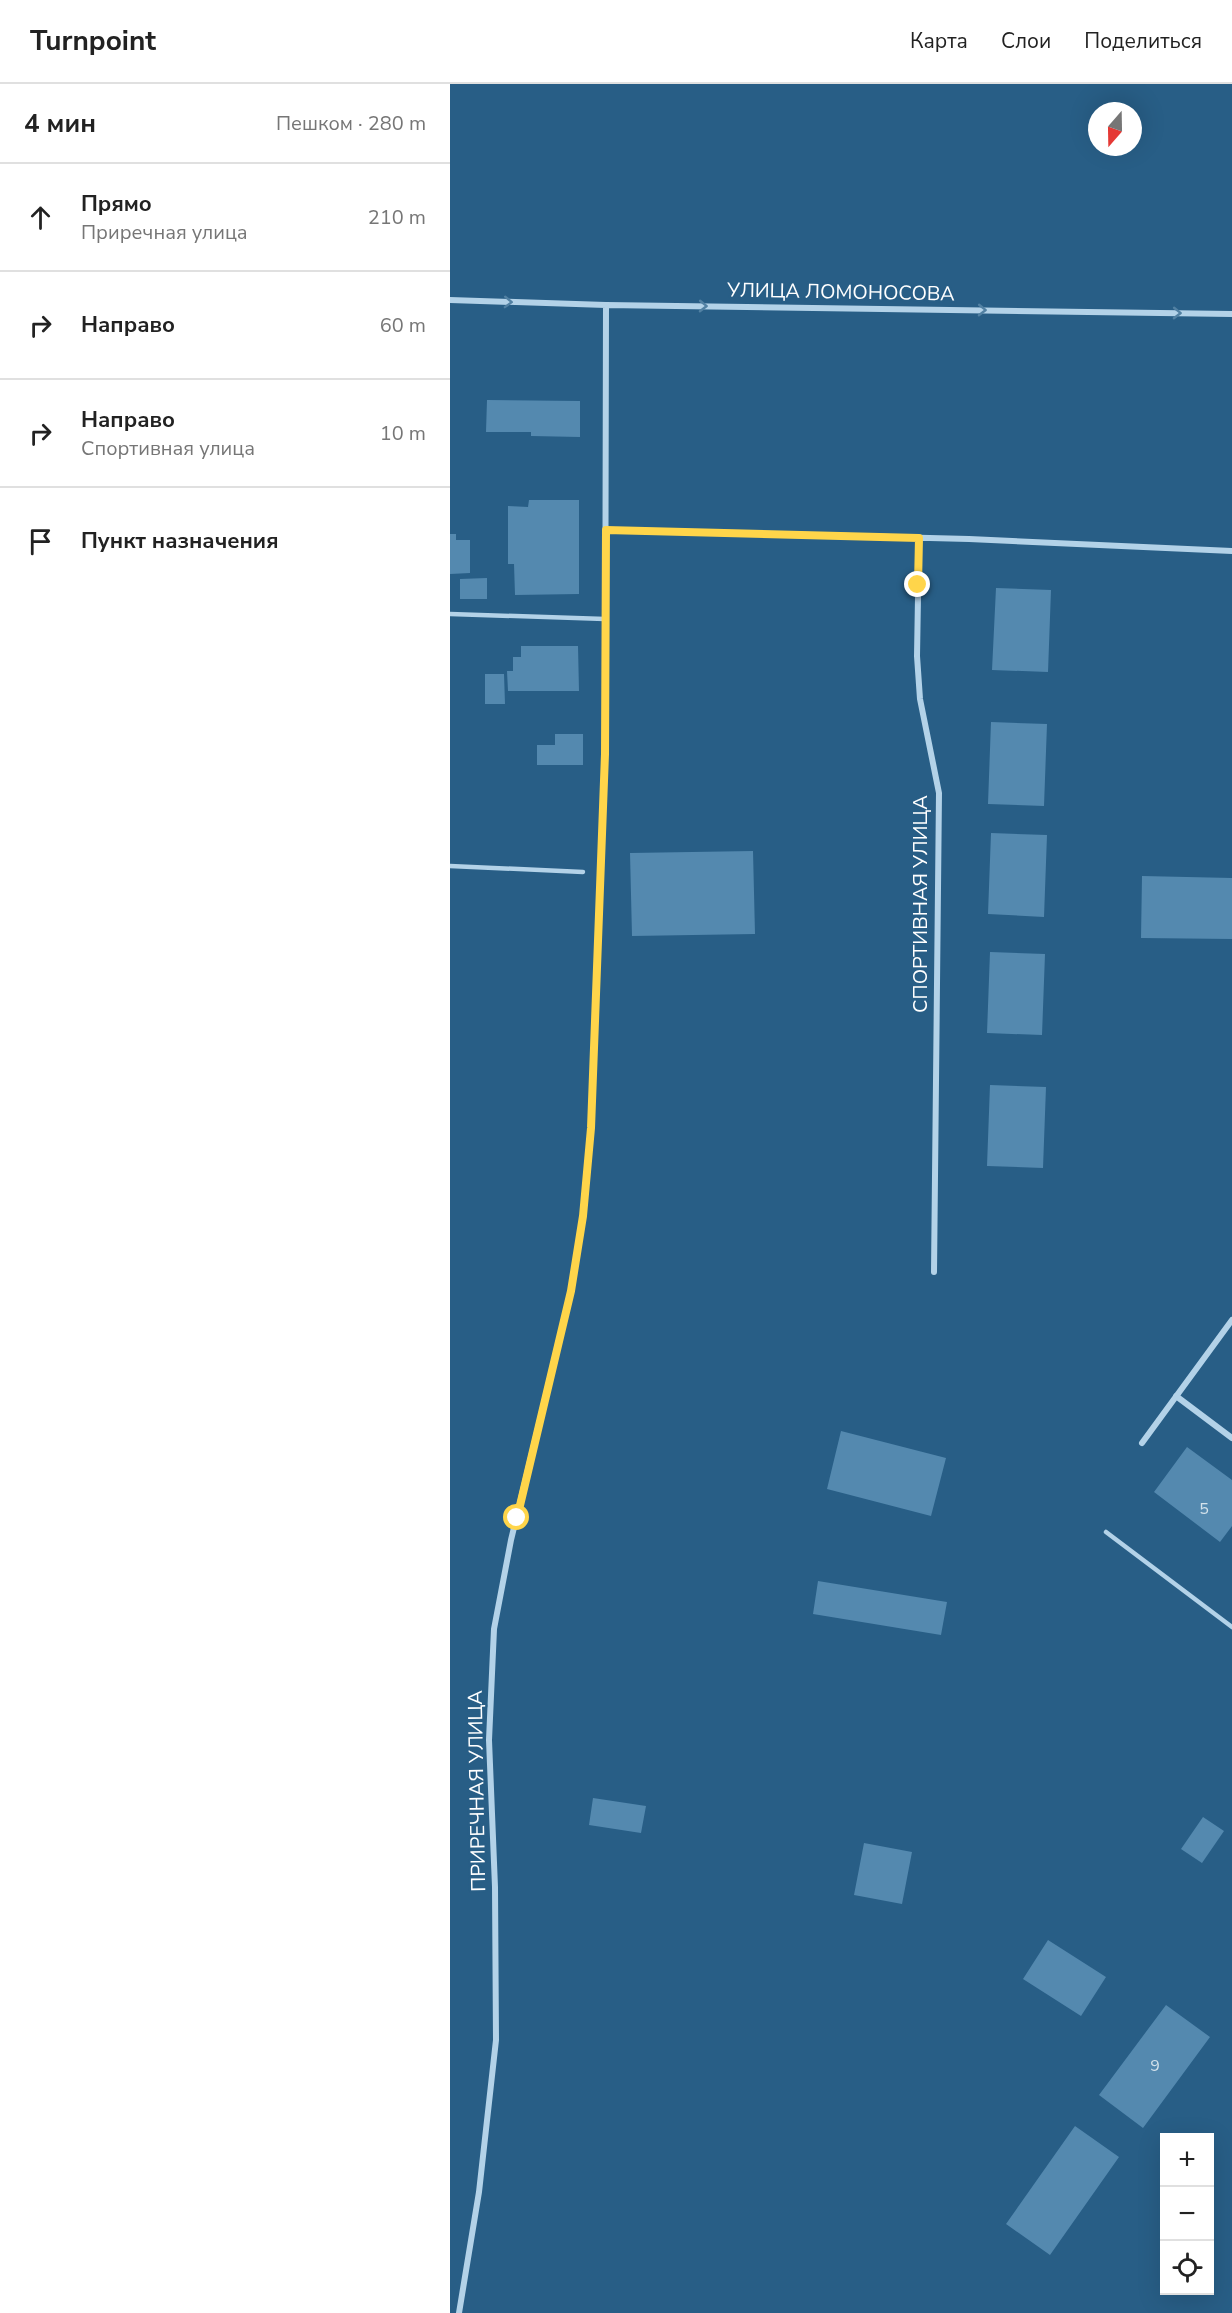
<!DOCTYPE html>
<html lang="ru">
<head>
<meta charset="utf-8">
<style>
  body { margin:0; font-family:"Nunito Sans",sans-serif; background:#f2f2f2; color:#222 }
  .controls { position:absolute; right:18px; bottom:18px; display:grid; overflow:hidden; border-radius:0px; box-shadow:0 6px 24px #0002 }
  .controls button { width:54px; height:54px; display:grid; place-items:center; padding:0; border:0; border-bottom:2px solid #e0e0e0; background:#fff; color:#222; font:30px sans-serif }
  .compass { position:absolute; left:638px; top:18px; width:54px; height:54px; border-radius:50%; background:#fff; box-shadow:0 6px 24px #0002; rotate:200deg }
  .stop { position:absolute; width:18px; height:18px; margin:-14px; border:4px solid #ffd54a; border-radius:50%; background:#fff }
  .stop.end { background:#ffd54a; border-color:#fff; box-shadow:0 2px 6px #0008 }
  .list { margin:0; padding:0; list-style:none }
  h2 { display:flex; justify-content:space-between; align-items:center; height:78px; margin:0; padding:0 24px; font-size:26px }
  h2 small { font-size:20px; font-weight:400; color:#767676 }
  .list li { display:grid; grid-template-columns:39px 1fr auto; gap:18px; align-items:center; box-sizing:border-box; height:108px; padding:0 24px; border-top:2px solid #e0e0e0 }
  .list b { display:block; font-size:22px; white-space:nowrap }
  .list p { margin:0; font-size:20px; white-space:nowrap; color:#767676 }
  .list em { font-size:20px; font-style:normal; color:#767676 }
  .icon { flex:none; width:33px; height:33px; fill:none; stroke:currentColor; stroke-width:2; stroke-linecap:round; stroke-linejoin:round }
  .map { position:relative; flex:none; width:782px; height:2229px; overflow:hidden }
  header { display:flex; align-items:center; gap:36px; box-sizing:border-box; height:84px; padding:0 30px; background:#fff; border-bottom:2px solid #e0e0e0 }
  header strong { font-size:28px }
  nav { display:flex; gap:33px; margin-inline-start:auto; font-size:21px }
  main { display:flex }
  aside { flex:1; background:#fff }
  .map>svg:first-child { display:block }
  .building { fill:#5489af }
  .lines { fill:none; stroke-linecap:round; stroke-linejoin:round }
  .lane { stroke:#b3d2e8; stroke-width:4.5 }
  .street { stroke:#b3d2e8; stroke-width:6 }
  .oneway { stroke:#5281a3 }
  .route { stroke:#ffd54a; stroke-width:8 }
  .labels { text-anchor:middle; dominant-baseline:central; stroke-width:4.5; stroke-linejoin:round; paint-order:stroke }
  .number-label { font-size:16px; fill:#d4e2eb }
  .street-label { font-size:20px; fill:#fff; stroke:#285e86 }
</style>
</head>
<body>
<header>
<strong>Turnpoint</strong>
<nav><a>Карта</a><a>Слои</a><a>Поделиться</a></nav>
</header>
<main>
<aside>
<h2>4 мин<small>Пешком · 280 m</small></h2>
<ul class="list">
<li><svg class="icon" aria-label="ahead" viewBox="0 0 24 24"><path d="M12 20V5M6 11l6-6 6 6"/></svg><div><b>Прямо</b><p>Приречная улица</p></div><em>210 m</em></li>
<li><svg class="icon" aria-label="right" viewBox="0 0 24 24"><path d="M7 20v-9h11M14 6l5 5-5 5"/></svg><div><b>Направо</b></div><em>60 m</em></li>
<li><svg class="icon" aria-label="right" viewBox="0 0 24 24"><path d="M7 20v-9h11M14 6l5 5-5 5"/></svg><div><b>Направо</b><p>Спортивная улица</p></div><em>10 m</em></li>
<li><svg class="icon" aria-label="arrive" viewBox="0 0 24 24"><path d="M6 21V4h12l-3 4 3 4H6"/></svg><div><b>Пункт назначения</b></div></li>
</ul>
</aside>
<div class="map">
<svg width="782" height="2229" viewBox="0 0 782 2229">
  <rect width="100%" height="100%" fill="#285e86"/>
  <path class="building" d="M37 316 130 317V353L81 352V348H36Z
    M79 416H129V510L65 511 64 480H58V422L78 423Z
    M0 450H6V456H20V489L0 490Z
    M37 494V515H10V495Z
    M546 504 601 506 598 588 542 586Z
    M71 562H128L129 607H58L57 587H63V573H71Z
    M35 590H54L55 620H35Z
    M541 638 597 640 594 722 538 720Z
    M105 650H133V681H87V661H105Z
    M541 749 597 751 594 833 538 830Z
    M303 767 305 850 182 852 180 769Z
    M692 792 782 794V855L691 854Z
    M540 868 595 870 592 951 537 949Z
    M540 1001 596 1003 593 1084 537 1082Z
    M391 1347 496 1374 481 1432 377 1405Z
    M737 1363 782 1396V1442L770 1458 704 1408Z
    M368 1497 497 1518 491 1551 363 1530Z
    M143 1714 196 1722 191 1749 139 1741Z
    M753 1733 774 1747 752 1779 731 1765Z
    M414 1759 462 1768 452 1820 404 1811Z
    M598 1856 656 1893 631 1932 573 1895Z
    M716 1921 760 1953 693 2044 649 2011Z
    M625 2042 669 2073 600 2171 556 2140Z"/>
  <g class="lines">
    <path class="lane" d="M0 530 155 535
      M0 782 133 788
      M656 1448 782 1543"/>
    <path class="street" d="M0 216 156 221 782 230
      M156 446 519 455 782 467
      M469 454 467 572 470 615 489 709 484 1188
      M726 1312 782 1354
      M692 1359 782 1236
      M9 2229 29 2108 46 1956 45 1803 39 1656 44 1545 61 1456 121 1207 133 1132 141 1044 155 670 156 221"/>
  </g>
  <defs><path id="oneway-chevron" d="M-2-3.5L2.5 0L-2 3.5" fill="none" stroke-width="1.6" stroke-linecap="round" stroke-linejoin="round" transform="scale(1.5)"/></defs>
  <g class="oneway">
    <use href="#oneway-chevron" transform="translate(58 218) rotate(2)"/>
    <use href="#oneway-chevron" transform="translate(253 222) rotate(1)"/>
    <use href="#oneway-chevron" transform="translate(532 226) rotate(1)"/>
    <use href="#oneway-chevron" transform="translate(727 229) rotate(1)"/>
  </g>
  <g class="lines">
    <path class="route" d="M67 1434 121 1207 133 1132 141 1044 155 670 156 446 469 454 468 501"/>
  </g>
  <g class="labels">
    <g class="number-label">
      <text x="754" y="1425">5</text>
      <text x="705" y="1982">9</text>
    </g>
    <g class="street-label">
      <text transform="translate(391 208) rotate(1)">УЛИЦА ЛОМОНОСОВА</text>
      <text transform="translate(470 820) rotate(-90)">СПОРТИВНАЯ УЛИЦА</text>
      <text transform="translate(27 1707) rotate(-91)">ПРИРЕЧНАЯ УЛИЦА</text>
    </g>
  </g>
</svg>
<div class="controls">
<button>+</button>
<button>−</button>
<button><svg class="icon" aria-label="locate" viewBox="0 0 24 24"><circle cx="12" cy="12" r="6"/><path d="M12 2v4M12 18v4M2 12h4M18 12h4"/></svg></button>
</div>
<svg class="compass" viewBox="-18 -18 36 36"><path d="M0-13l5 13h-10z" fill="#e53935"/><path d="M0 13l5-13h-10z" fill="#767676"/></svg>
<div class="stop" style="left:67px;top:1434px"></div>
<div class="stop end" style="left:468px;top:501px"></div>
</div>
</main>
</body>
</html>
